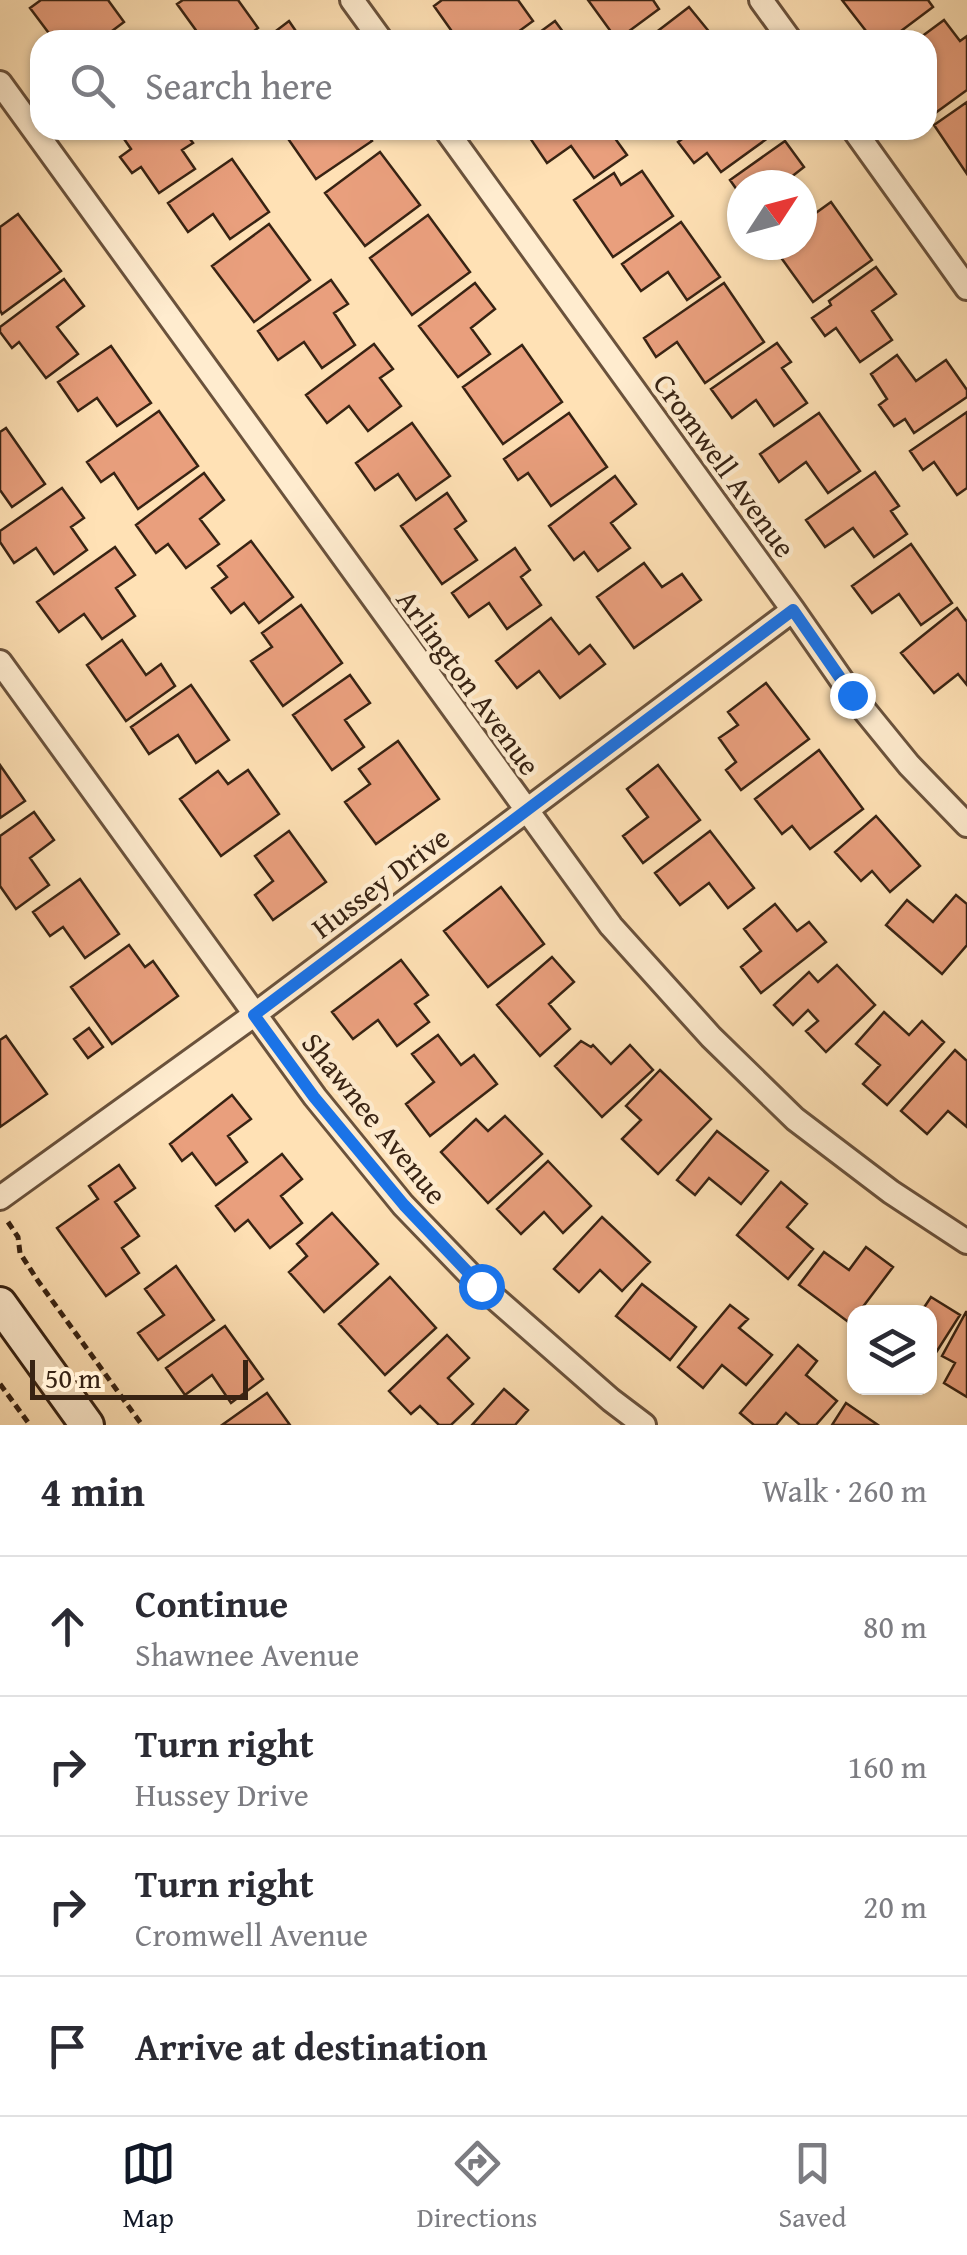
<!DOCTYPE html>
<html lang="en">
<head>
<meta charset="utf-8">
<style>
  body { margin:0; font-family:"Gentium Book Plus",serif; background:#f7f7f7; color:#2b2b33 }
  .controls { position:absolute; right:30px; bottom:30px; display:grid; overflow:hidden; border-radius:20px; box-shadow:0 2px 8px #0004 }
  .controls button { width:90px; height:90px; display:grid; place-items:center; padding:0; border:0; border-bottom:2px solid #e1e1e2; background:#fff; color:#2b2b33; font:50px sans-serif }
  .compass { position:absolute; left:727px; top:170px; width:90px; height:90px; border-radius:50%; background:#fff; box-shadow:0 2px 8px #0004; rotate:54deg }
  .scale { position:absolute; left:30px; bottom:25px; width:218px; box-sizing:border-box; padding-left:10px; border:5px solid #382313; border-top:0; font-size:28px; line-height:35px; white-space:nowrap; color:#382313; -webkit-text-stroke:8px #ffeccf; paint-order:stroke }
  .stop { position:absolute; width:30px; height:30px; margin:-22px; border:8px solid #1a73e8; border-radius:50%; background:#fff }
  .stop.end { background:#1a73e8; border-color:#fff; box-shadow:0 2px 10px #0008 }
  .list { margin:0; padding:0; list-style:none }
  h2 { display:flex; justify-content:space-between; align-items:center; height:130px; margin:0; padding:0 40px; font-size:42px }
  h2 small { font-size:32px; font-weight:400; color:#7c7c81 }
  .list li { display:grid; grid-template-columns:65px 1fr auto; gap:30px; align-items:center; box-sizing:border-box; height:140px; padding:0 40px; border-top:2px solid #e1e1e2 }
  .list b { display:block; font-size:38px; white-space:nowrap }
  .list p { margin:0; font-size:32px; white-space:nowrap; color:#7c7c81 }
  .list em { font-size:32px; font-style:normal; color:#7c7c81 }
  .icon { flex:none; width:55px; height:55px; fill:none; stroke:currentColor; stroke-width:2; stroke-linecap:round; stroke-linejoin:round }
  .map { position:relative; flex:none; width:967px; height:1425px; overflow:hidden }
  .search { position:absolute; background:#fff; box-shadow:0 2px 8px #0004; left:30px; right:30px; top:30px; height:110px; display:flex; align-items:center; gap:25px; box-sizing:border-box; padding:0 35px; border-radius:30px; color:#7c7c81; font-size:38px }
  .sheet { height:690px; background:#fff }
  nav { display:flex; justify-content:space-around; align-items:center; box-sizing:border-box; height:140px; border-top:2px solid #e1e1e2; background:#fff; font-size:28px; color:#7c7c81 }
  nav a { display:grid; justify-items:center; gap:5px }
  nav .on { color:#111827 }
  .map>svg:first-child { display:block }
  .building { fill:#e99f7d; stroke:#382313; stroke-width:2.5 }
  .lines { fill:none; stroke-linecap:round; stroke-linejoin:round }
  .street-casing { stroke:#6a523c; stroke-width:28 }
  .secondary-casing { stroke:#382313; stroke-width:38 }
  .path { stroke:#382313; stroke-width:5; stroke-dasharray:8 5; stroke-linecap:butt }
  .street { stroke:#ffeccf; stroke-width:22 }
  .secondary { stroke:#ffeccf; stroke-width:32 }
  .route { stroke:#1a73e8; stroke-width:12 }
  .labels { text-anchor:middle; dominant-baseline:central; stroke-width:9; stroke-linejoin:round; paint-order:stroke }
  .street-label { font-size:30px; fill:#382313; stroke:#ffeccf }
</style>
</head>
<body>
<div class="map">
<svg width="967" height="1425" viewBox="0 0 967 1425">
  <rect width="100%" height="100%" fill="#ffe1b5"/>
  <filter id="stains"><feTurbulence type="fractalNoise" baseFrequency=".002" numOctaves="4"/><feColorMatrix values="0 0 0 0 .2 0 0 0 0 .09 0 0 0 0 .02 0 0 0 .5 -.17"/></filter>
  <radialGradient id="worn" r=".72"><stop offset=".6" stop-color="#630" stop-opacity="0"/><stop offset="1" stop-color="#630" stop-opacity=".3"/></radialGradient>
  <path class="building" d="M41 0H108L124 22 100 40H54L30 8Z
    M183 0H238L258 28 242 40H203L177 4Z
    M442 0H518L533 21 507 40H458L434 6Z
    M588 0H653L659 9 617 40Z
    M842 0H928L933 7 889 40H873Z
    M689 7 711 34 703 40H646Z
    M944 20 960 41 967 36V90L927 119V40H917Z
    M289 21 302 40H264Z
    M555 21 569 40H529Z
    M967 102V174L934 125Z
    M130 130H183L193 143 182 150 195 169 159 193 141 167 132 173 120 157 131 149 122 136Z
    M282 130H365L372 141 316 179Z
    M535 130H609L627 155 594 178 571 146 547 163 528 135Z
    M690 130H779L721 172 707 153 694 163 678 142 692 132Z
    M785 141 804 167 781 185H742V197L730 180Z
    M380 152 420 205 365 246 325 193Z
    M232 159 269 212 230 239 213 214 188 232 168 203Z
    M642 171 673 216 613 257 574 200 614 173 621 185Z
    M831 202 872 260 813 302 772 245H802V223Z
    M18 214 61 271 2 314 0 310V227Z
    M428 215 470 272 412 315 370 258Z
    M681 222 720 277 687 300 668 272 641 291 622 264Z
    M269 224 310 280 254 322 212 266Z
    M876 267 896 294 872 311 892 340 860 362 836 328 825 336 812 318 831 305 829 301Z
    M64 279 84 306 57 327 78 354 46 378 19 342 12 348 0 332V327Z
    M331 280 348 304 334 313 355 345 322 368 304 342 278 360 258 331Z
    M475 283 495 309 471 328 490 354 458 377 419 326Z
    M724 283 764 342 705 383 677 342 656 357 644 338Z
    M777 343 791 362 782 368 807 403 774 426 756 400 732 418 711 389Z
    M374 344 393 369 380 378 401 406 368 431 349 406 327 423 306 395Z
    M522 345 562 402 503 444 463 387Z
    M111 346 151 403 117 426 97 398 78 411 58 382Z
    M897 355 916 381 946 360 967 390V397L914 433 905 419 894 426 879 405 887 399 871 374Z
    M159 411 198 466 138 509 114 473 101 482 87 462Z
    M967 412V488L957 495 934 462 923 470 910 451Z
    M569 413 607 467 551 506 528 473 518 480 504 459Z
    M819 413 860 471 828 493 806 462 779 482 760 454Z
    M412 423 450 476 416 500 398 474 375 490 356 463Z
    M6 428 45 484 12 507 0 490V432Z
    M875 472 899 506 891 511 907 534 874 557 853 528 825 547 806 520Z
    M204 473 224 500 200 519 219 544 186 568 168 544 156 553 136 525Z
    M615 476 636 504 611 523 630 548 598 571 584 552 574 560 549 526Z
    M62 488 84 518 71 527 87 550 54 574 36 548 14 563 0 542V531Z
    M447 493 466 521 455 529 477 560 442 584 401 526Z
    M251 541 293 597 259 623 244 603 231 613 212 588 227 577 218 566Z
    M911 544 952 603 921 625 899 594 872 613 852 586Z
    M115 547 135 575 116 588 135 616 102 639 84 614 59 632 37 602Z
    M515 548 530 570 521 577 541 605 507 629 489 603 469 617 452 593Z
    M644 563 662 587 682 574 701 600 634 648 597 597Z
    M301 605 342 663 283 706 251 661 272 647 262 633Z
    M957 608 967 622V685L958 674 934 693 901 653Z
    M551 618 579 654 590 645 605 664 560 698 539 671 517 688 496 661Z
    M122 640 146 675 161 664 175 686 126 721 87 665Z
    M350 675 370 703 345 720 364 747 332 770 293 715Z
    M766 683 809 739 741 790 726 770 736 762 719 738 738 725 728 712Z
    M191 685 229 740 196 763 178 735 149 754 131 727Z
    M398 741 439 799 376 844 345 802 370 784 359 769Z
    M819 750 863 809 810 849 792 826 782 834 755 799Z
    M0 765 25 801 0 818Z
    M658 765 700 820 643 863 623 836 648 817 627 789Z
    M248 770 279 814 221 856 180 799 218 771 228 784Z
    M34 812 54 840 30 858 49 885 16 909 0 886V836Z
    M876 816 920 866 890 892 872 871 861 881 835 852Z
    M289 831 326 882 273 920 255 895 273 881 255 856Z
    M710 831 754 888 728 908 709 883 680 905 655 873Z
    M80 879 119 934 85 958 63 927 50 936 33 912Z
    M501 887 544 944 488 987 444 931Z
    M956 895 967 904V945L942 974 886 925 907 900 933 922Z
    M775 904 797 931 809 922 826 942 761 993 741 967 761 951 744 929Z
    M129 945 145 967 153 961 178 996 112 1044 71 987Z
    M552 957 574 982 549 1004 570 1029 540 1056 497 1005Z
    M401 960 428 995 415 1004 429 1022 397 1046 378 1020 353 1039 332 1012Z
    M837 965 875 1005 826 1052 806 1031 818 1021 808 1010 793 1025 774 1005 809 972 818 982Z
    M884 1012 909 1035 922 1021 944 1042 887 1105 863 1084 880 1065 856 1044Z
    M89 1028 103 1047 88 1058 74 1039Z
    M438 1035 461 1065 474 1055 497 1084 430 1136 406 1104 434 1082 412 1054Z
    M6 1036 47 1094 0 1127V1040Z
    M581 1041 591 1047 593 1045 611 1064 630 1045 653 1070 602 1117 555 1066Z
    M955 1050 967 1061V1127L948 1111 927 1134 901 1111Z
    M660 1070 711 1119 658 1174 622 1139 641 1120 626 1106Z
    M232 1095 251 1119 228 1136 247 1162 216 1185 192 1153 182 1161 170 1144Z
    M505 1116 542 1154 488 1203 441 1152 476 1119 488 1131Z
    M717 1131 768 1171 741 1204 709 1178 695 1195 677 1180Z
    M282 1154 302 1179 281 1196 302 1223 270 1248 248 1220 235 1231 216 1206Z
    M548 1161 591 1206 563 1233 544 1212 521 1234 497 1209Z
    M119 1165 135 1188 115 1202 139 1236 122 1248 139 1273 106 1296 57 1228 98 1199 89 1186Z
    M781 1182 807 1204 787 1227 813 1249 788 1279 737 1235Z
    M332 1213 378 1264 324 1312 289 1272 307 1256 297 1244Z
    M602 1217 650 1262 622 1291 600 1270 579 1292 554 1269Z
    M866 1247 893 1267 859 1312H854V1319L851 1324 799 1285 824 1252 849 1270Z
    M176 1266 214 1320 158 1360 138 1333 164 1315 145 1289Z
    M390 1277 436 1328 385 1375 339 1324Z
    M642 1284 696 1327 670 1360 616 1316Z
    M931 1297 960 1315 930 1362V1312H921Z
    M730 1305 748 1319 739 1328 772 1355 746 1385 722 1365 703 1388 678 1367Z
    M966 1312H967V1397L944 1383 955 1363 942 1356Z
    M225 1326 263 1379 231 1403 212 1375 185 1395 166 1368Z
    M447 1335 469 1358 448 1378 473 1404 451 1425H439L420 1406 411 1414 389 1391Z
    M798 1345 817 1361 806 1375 837 1401 816 1425H800L786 1413 776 1425H754L740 1413Z
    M504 1389 528 1410 515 1425H472Z
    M267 1393 290 1425H222Z
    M846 1403 878 1425H832Z"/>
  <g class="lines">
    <g class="street-casing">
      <path id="street" d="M352 0 381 40
        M761 0 790 40
        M0 83 611 926 711 1037 795 1119 891 1192 967 1242
        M446 130 793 610 852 695 909 765 967 825
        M854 130 967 288
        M0 662 315 1097 403 1205 481 1286 611 1400 644 1425
        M0 1198 254 1015 793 610"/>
    </g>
    <g class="secondary-casing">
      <path id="secondary" d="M0 1304 87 1425"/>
    </g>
    <path class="path" d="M8 1222 18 1237 20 1253 38 1281 142 1425
      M0 1384 30 1425"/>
    <use href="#street" class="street"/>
    <use href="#secondary" class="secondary"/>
  </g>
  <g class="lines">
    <path class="route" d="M481 1286 404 1205 314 1097 254 1015 793 610 852 695"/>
  </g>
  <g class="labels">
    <g class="street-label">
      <text transform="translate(725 465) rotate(54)">Cromwell Avenue</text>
      <text transform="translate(469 682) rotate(54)">Arlington Avenue</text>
      <text transform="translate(380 882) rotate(-37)">Hussey Drive</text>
      <text transform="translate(375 1118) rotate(51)">Shawnee Avenue</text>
    </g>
  </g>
  <rect width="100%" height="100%" filter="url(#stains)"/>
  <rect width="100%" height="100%" fill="url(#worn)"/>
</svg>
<div class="controls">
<button><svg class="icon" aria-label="layers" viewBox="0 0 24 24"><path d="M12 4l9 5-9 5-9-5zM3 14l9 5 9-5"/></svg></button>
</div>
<svg class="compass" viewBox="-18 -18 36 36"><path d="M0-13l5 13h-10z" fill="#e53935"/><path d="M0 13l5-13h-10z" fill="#7c7c81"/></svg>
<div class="scale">50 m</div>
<div class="stop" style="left:481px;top:1286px"></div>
<div class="stop end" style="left:852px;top:695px"></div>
<div class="search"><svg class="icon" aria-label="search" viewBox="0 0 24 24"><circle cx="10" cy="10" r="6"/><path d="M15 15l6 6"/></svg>Search here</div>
</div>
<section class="sheet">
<h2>4 min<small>Walk · 260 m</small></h2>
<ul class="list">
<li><svg class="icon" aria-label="ahead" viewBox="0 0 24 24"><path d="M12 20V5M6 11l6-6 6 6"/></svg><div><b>Continue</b><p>Shawnee Avenue</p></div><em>80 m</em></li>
<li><svg class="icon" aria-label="right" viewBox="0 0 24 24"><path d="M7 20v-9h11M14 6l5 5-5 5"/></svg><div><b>Turn right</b><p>Hussey Drive</p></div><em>160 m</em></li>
<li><svg class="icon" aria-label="right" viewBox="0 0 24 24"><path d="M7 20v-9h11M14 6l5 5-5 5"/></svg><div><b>Turn right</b><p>Cromwell Avenue</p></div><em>20 m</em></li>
<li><svg class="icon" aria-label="arrive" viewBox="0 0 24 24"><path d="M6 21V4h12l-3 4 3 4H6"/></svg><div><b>Arrive at destination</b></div></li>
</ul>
</section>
<nav>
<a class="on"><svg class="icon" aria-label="map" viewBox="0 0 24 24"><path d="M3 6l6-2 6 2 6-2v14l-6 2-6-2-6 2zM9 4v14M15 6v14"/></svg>Map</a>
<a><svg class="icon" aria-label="directions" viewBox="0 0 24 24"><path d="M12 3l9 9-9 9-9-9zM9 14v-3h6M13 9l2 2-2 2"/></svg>Directions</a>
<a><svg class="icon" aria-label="saved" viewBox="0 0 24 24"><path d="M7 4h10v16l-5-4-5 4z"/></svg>Saved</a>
</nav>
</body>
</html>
